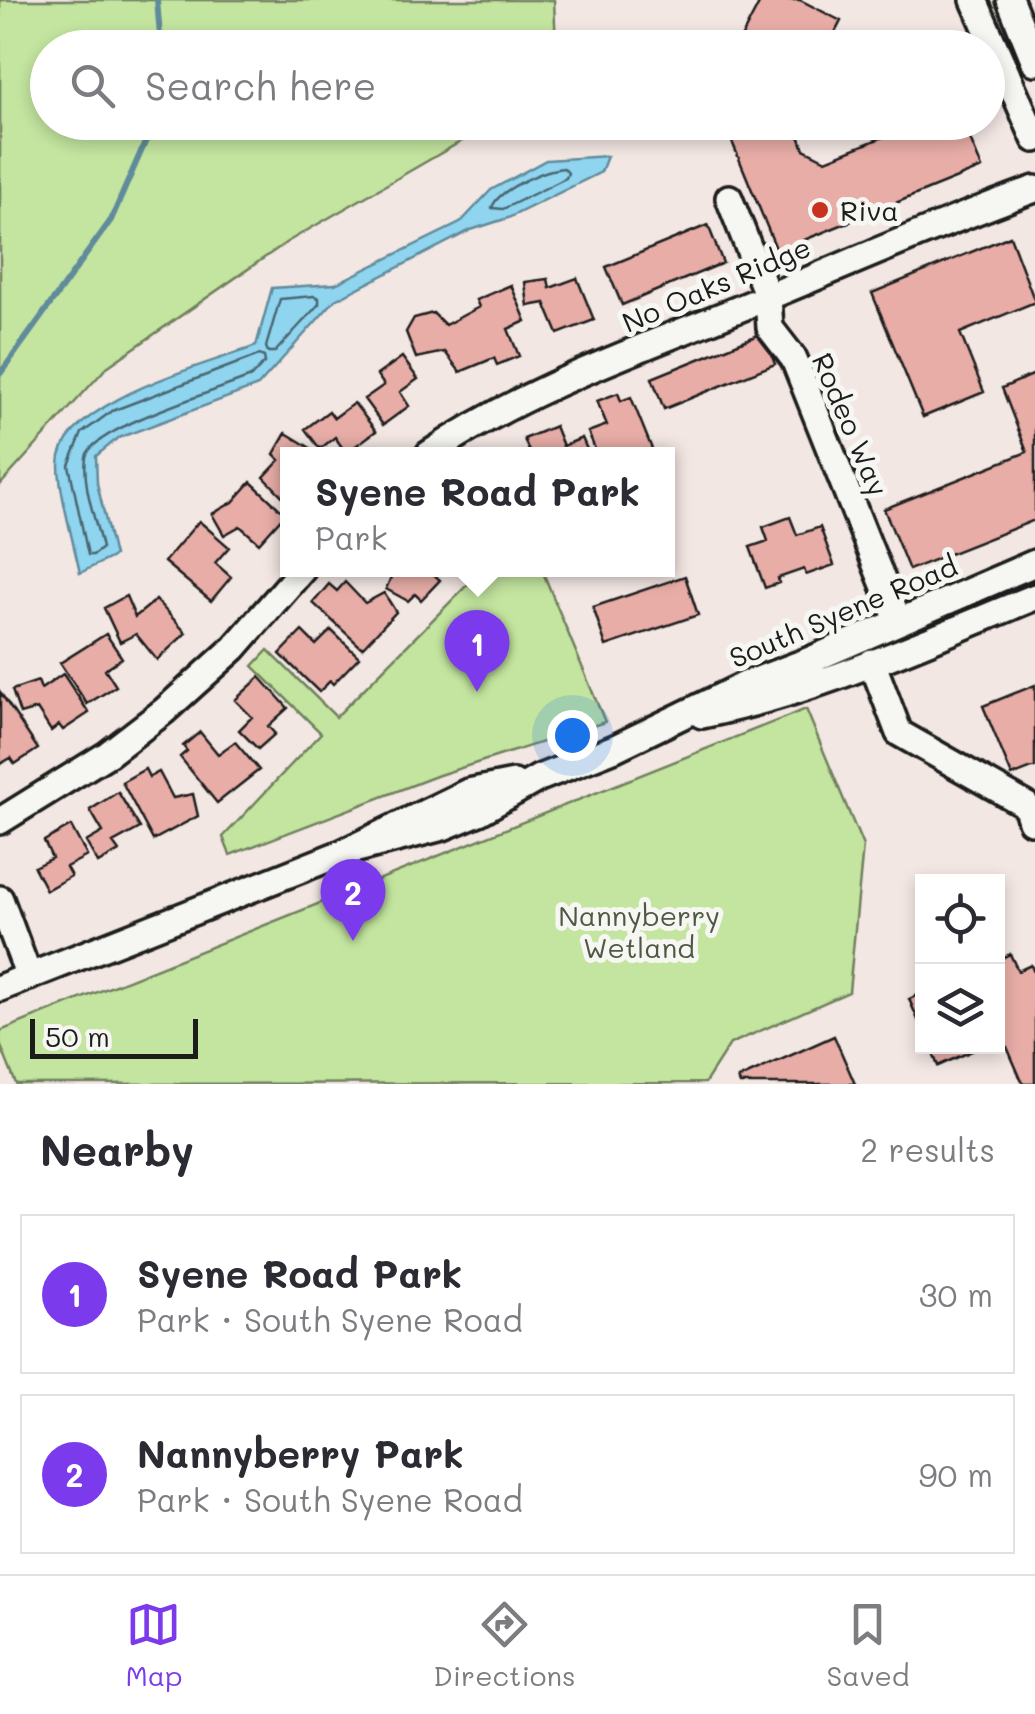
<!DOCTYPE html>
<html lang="en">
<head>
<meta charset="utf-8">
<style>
  body { margin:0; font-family:Mali,sans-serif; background:#f2f2f3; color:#2b2b33 }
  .controls { position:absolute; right:30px; bottom:30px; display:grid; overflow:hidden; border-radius:0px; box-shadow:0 5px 15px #0003 }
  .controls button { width:90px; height:90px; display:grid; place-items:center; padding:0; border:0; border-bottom:2px solid #e1e1e2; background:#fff; color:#2b2b33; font:50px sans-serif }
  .scale { position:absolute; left:30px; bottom:25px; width:168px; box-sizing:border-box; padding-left:10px; border:5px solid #1c1c1c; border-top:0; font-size:28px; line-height:35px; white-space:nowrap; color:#1c1c1c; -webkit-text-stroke:8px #f6f6f2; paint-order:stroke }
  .you { position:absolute; left:572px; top:735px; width:35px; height:35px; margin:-25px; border:8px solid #fff; border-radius:50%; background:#1a73e8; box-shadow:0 0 0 15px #1a73e833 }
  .badge { display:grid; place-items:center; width:65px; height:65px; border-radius:50%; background:#7c3aed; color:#fff; font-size:32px; font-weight:700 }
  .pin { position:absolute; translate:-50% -82px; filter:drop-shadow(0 2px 5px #0008) }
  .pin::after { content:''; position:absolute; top:52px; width:35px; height:30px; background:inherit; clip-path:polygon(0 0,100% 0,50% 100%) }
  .popup { position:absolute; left:280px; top:447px; width:395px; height:130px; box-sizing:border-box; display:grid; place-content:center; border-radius:0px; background:#fff; filter:drop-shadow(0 2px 8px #0005); font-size:32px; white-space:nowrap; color:#7c7c81 }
  .popup b { font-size:38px; color:#2b2b33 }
  .popup::after { content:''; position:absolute; left:50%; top:100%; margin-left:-20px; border:20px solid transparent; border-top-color:#fff }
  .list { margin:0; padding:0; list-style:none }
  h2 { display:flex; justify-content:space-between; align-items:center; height:130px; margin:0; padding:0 40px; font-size:42px }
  h2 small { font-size:32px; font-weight:400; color:#7c7c81 }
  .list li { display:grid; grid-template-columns:65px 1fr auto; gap:30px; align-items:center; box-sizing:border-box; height:160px; margin:0 20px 20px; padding:0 20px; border:2px solid #e1e1e2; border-radius:0px }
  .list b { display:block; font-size:38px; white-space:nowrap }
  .list p { margin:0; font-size:32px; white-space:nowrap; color:#7c7c81 }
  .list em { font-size:32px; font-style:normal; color:#7c7c81 }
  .icon { flex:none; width:55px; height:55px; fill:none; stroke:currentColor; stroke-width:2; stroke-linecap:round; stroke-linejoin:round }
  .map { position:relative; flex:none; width:1035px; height:1084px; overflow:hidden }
  .search { position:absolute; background:#fff; box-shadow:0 5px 15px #0003; left:30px; right:30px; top:30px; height:110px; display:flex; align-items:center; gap:25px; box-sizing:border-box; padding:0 35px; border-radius:55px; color:#7c7c81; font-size:38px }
  .sheet { height:490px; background:#fff }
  nav { display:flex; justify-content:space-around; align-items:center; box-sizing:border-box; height:140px; border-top:2px solid #e1e1e2; background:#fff; font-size:28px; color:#7c7c81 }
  nav a { display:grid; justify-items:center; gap:5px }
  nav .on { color:#7c3aed }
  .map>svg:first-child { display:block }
  .green { fill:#c3e59f; stroke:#70805e; stroke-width:2.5 }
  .water { fill:#8fd5f0; stroke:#618b9b; stroke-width:2.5 }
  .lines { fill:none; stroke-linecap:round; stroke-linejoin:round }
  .shore { stroke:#4a6671; stroke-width:2.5 }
  .stream { stroke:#618b9b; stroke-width:6 }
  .building { fill:#e8ada7; stroke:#1c1c1c; stroke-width:2.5 }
  .minor-casing { stroke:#1c1c1c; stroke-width:32 }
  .minor { stroke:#f6f6f2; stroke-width:25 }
  .poi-dot { fill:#c8321e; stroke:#f6f6f2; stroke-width:4 }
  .labels { text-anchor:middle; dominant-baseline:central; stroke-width:10; stroke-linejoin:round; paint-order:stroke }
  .poi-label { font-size:28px; fill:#1c1c1c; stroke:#f6f6f2; text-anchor:start }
  .street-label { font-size:28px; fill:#1c1c1c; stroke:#f6f6f2 }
  .park-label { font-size:28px; fill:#4e5843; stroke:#f6f6f2 }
</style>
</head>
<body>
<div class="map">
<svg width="1035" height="1084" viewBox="0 0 1035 1084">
  <rect width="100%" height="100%" fill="#f3e7e3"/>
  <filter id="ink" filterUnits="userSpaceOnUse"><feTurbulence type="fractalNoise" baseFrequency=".01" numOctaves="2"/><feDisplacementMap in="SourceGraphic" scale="20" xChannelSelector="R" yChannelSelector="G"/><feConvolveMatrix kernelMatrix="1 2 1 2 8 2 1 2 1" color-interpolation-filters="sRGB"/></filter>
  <g filter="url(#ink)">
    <path class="green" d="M0 0H554L556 47 48 48V122L493 123 287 242 107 367 0 485Z
      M482 570H542L605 722 439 775 230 855 223 837 321 733 253 666 268 650 336 717Z
      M806 709 863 846 849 992 730 1044 705 1083 16 1084 0 1044V1031Z"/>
    <path class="water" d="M607 156 601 172 508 218 471 230 335 300 258 386 118 438 96 456 97 483 114 556 80 573C74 544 59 492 59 465 59 402 206 365 256 346L272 288 335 284 460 223 491 190 546 160Z"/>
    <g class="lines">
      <path class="shore" d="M564 168 568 173 566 178 503 209 492 208C497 190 545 169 564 168Z
        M314 296 319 298V304L275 352H268L266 347 280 299Z
        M259 355 264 357 265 362 251 377C222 389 91 428 86 457 82 486 96 520 102 548L93 555H88L69 465 82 433 112 411Z"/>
      <path class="stream" d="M157 0 161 48
        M0 374 111 220 154 122"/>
    </g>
    <path class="building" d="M761 0H800L841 21 827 48H736Z
      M724 122H794L804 149 826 160 896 132 892 122H963L982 168 777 251Z
      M708 225 723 263 622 305 606 267Z
      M1010 236 1035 302 960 333 984 392 923 417 872 293Z
      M577 278 594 320 558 334 545 303 528 306 525 282 548 279 550 288Z
      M511 285 526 321 508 329 519 356 497 365 494 358 460 372 445 352 416 358 406 332 414 318 433 313 445 325 479 307 476 300Z
      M763 333 775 364 664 409 652 378Z
      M402 357 418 379 400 392 409 406 383 425 364 399 384 385 377 375Z
      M1035 374V520L909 570 884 509 1027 452 1002 388Z
      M618 393 621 401 631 397 654 454H597L588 432 607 425 597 401Z
      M354 403 376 431 346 453 335 437 320 449 305 429 329 411 334 418Z
      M555 426 563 446 582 438 589 454H530L524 439Z
      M286 433 309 447 304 454H287V501L264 477 280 460 274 454Z
      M251 482 285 514 259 543 240 526 224 535 212 514 233 502Z
      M790 517 797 535 820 527 834 565 806 575 804 569 778 578 779 583 765 588 750 547 768 541 763 527Z
      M199 521 229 547 215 563 231 577 211 601 164 562Z
      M394 570H429L440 580 421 600 415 594 408 601 386 589Z
      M685 576 698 615 606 646 593 607Z
      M345 582 365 603 384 593 396 612 362 648 313 603 329 584 337 591Z
      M126 596 135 617 156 600 186 633 157 660 136 634 120 642 104 608Z
      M331 630 359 657 333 684 330 681 319 692 280 654 302 631 316 645Z
      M106 634 122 658 105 669 116 686 87 704 60 663Z
      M63 674 89 713 63 730 59 725 51 731 37 709 20 714 12 690 38 681 41 689Z
      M260 677 288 708 268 726 275 734 258 749 239 730 252 717 235 700Z
      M1035 685V767L1012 776 983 706Z
      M0 692 38 749 15 764 11 758 0 764Z
      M200 732 218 754 235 742 259 770 217 803 180 757 187 751 183 746Z
      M145 769 149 777 159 772 173 798 193 794 198 816 153 840 122 782Z
      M118 792 140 828 113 843 119 851 98 863 86 842 103 832 90 810Z
      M71 826 87 856 66 867 71 876 46 890 34 867 52 858 44 841Z
      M1010 954 1018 971 1031 965 1035 975V1084H1023L1007 1047 998 1043V960Z
      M922 993V1029L909 999Z
      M834 1036 855 1084H740L738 1079Z
      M930 1046H983L938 1066Z"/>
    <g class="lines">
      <g class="minor-casing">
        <path id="minor" d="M974 0 1035 139
          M1010 0 1035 62
          M729 198 768 297 770 328 794 359 898 620
          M429 454C522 391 627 354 731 312 833 271 932 226 1035 189
          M872 662 899 733 1026 805 1031 821 1035 819
          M702 715C818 692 926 641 1035 597
          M0 821 108 754 164 711 234 648 302 570
          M342 853 443 827 479 812 539 778 615 748 745 685 808 661 1035 563
          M0 899 29 977
          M0 988 342 853 468 792 514 783"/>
      </g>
      <use href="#minor" class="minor"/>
    </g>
  </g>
  <circle class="poi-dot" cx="820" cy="210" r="10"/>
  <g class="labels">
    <g class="poi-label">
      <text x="840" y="210">Riva</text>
    </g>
    <g class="street-label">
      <text transform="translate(716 284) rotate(-23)">No Oaks Ridge</text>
      <text transform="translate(851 424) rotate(67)">Rodeo Way</text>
      <text transform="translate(843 611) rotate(-23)">South Syene Road</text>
    </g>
    <g class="park-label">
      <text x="639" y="915">Nannyberry<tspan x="639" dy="32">Wetland</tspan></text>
    </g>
  </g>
</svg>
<div class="controls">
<button><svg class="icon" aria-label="locate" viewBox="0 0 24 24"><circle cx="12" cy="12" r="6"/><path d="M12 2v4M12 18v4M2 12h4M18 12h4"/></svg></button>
<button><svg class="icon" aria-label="layers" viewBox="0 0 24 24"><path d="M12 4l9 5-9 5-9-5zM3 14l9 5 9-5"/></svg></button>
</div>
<div class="scale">50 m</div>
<div class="you"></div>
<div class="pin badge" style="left:477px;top:692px">1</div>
<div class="popup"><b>Syene Road Park</b>Park</div>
<div class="pin badge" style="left:353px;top:941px">2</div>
<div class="search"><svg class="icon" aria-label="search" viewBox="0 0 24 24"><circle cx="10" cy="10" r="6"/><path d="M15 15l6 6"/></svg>Search here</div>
</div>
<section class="sheet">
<h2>Nearby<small>2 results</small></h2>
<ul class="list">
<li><span class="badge">1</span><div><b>Syene Road Park</b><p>Park · South Syene Road</p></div><em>30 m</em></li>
<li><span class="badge">2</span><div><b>Nannyberry Park</b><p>Park · South Syene Road</p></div><em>90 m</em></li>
</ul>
</section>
<nav>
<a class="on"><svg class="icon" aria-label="map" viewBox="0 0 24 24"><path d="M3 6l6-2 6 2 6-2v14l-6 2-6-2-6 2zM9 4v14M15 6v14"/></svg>Map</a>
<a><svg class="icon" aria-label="directions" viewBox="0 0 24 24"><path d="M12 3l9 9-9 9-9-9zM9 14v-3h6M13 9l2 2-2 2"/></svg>Directions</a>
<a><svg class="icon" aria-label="saved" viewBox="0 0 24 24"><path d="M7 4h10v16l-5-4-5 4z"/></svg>Saved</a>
</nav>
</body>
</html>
